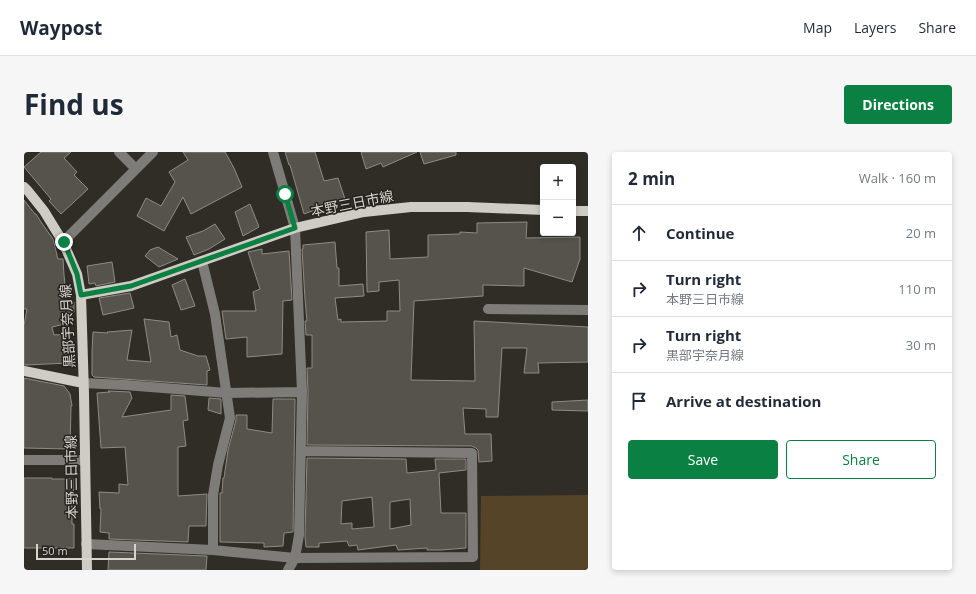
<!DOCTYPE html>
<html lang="en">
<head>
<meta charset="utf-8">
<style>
  body { margin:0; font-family:"Open Sans","Noto Sans JP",sans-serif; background:#f6f6f7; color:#1f2937 }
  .controls { position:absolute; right:12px; top:12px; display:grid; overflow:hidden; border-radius:4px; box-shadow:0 2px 6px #0003 }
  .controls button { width:36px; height:36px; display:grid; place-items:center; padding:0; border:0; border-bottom:1px solid #e0e1e3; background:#fff; color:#1f2937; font:20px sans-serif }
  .scale { position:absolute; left:12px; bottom:10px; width:100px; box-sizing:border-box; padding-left:4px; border:2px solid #d6d4d0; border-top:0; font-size:11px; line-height:14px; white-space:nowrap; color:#d6d4d0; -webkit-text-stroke:3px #26231e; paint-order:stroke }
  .stop { position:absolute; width:12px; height:12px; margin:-9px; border:3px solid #0b8043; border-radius:50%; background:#fff }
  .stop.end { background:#0b8043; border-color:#fff; box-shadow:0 1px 4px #0008 }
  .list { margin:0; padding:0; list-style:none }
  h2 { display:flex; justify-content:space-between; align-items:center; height:52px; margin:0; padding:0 16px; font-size:17px }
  h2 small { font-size:13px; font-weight:400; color:#747a83 }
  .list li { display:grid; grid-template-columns:26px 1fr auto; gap:12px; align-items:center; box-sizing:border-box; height:56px; padding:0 16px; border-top:1px solid #e0e1e3 }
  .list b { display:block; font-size:15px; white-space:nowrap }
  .list p { margin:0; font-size:13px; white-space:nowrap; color:#747a83 }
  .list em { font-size:13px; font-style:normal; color:#747a83 }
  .actions { display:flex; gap:8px; padding:12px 16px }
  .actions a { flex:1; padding:9px 0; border:1px solid #0b8043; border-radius:4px; text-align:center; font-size:14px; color:#0b8043 }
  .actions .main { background:#0b8043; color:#fff }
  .icon { flex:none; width:22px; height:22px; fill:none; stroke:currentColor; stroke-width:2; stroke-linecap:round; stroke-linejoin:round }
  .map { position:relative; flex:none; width:564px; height:418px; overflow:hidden; border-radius:4px }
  header { display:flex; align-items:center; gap:24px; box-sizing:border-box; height:56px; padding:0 20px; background:#fff; border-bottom:1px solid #e0e1e3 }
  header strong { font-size:19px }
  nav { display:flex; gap:22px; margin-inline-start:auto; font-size:14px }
  .intro { display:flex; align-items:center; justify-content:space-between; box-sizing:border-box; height:96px; padding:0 24px }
  h1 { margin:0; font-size:28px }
  .button { padding:10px 18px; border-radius:4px; background:#0b8043; color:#fff; font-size:14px; font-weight:700 }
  main { display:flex; gap:24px; padding:0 24px }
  aside { flex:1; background:#fff; border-radius:4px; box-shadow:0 2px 6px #0003 }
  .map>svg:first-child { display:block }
  .green { fill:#554428 }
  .building { fill:#56534d; stroke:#8f8b84; fill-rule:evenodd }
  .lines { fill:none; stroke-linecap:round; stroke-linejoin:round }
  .minor { stroke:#7e7c79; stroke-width:10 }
  .major { stroke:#cfcbc5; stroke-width:10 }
  .route { stroke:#0b8043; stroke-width:5 }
  .labels { text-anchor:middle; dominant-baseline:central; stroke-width:3; stroke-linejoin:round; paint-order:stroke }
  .street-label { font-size:14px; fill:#d6d4d0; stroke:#26231e }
</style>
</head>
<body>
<header>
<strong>Waypost</strong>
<nav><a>Map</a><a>Layers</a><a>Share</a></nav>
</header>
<div class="intro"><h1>Find us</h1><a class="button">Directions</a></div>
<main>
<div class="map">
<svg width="564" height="418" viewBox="0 0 564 418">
  <rect width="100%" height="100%" fill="#302d27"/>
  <path class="green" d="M564 343V418H456L457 344Z"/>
  <path class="building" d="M17 0H47L40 6 53 20 50 23 64 37 37 62 25 49 27 47 0 15Z
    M159 0H201L210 16 218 35 167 62 159 45 140 79 113 64 122 46 137 54 151 30 145 20 164 8Z
    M261 0H291L300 29 314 26 321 47 280 62 266 13H265Z
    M337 0H393L359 15 357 11 342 17Z
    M396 0H432V3L400 12Z
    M0 48 11 62H12L17 70 29 87 34 107H39L40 123 43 150H50V160L44 161 45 171 28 175 30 183 45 182 47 211 0 213V173L3 157H0Z
    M226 52 235 75 219 84 211 60Z
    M503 70 502 86 556 85V107L548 130 500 116V134L460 133H459V144L390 149 387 228 451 229 450 169 564 175V210L514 211 515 221H500L503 196H478L474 265H462V257L439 256 441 282H467L468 309 455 310 454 298 452 296 448 294 283 293 284 240 283 216H288V183H282L281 169H283L281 147 278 97H279V93L311 90 313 116H315V134L339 132 340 144 311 146 314 168 317 167V170L363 169V159H376L375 128 355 130V139L343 140 342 80 365 78 366 107 404 105V83L436 82V80L453 81V71Z
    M191 72 201 87 185 97 170 103 162 85 179 79Z
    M134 95 154 107 135 115 121 104 126 98Z
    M238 97V102L265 99 268 148 259 149 258 202 223 205V185L202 187 198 159H232L229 140 236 137 224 100Z
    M88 110 91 130 72 134 71 131 65 132 63 114Z
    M161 127 171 154 157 158 148 133Z
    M106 141 110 156 79 163 75 146Z
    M120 167 145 170 147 185 153 183 156 198 174 204H182L186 218 183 219V233L70 225 68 223V200L69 180 84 181 83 180 108 178 103 208 127 210Z
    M0 226 40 234 46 242 48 254H47L46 297 0 296Z
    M84 239 106 240 108 246 98 265 147 258V243L161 244 164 268 159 269 162 294 154 295V344L183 342 182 374H165L164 390 85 387V381L76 380 77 357H76L75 340 95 341V332L104 333 101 295 77 296 73 241 86 240Z
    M185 246 197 247V262L184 258Z
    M249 247H271L269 380 260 381 259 394 240 395V391L196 390V341H198L199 326H200L204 298 212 268V263H223V277L248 281Z
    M564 248V259L528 258V250Z
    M283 306 382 307 383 321 412 318 411 307H442V318L415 321 417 361H442V396L417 398H403V396L374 398 372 393 334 398 333 393 325 394 323 389 295 391V395H282L281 384ZM348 345 350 375 328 377V371L317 372 318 349ZM386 347 387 373 366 377V350Z
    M0 326H28V327H49L50 351H48V372H50V396H0Z
    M85 400 183 404 182 418H84Z"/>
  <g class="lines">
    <path class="minor" d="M95 0 112 17
      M249 0 271 76 278 240 275 383 271 406 264 418
      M39 90 129 0
      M178 109 191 162 206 266 194 313 189 343V398
      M464 157 564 158
      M59 231 101 233 203 241 278 240
      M0 308H61
      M62 392 189 398 271 406 449 405 448 301 277 299"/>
    <path class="major" d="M0 35 4 39 20 59 39 90 53 122 57 143 60 242 63 418
      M549 59H564
      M57 143 107 134 271 76 340 60 387 55H443L519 58
      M0 219 59 231"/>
  </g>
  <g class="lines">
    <path class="route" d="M40 90 53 122 57 143 107 134 271 76 261 42"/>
  </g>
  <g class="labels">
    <g class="street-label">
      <text transform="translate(328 51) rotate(-11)">本野三日市線</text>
      <text transform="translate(43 174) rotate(-93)">黒部宇奈月線</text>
      <text transform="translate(47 325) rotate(-91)">本野三日市線</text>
    </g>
  </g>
</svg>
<div class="controls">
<button>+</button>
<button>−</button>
</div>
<div class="scale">50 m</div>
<div class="stop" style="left:261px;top:42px"></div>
<div class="stop end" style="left:40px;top:90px"></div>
</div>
<aside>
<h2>2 min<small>Walk · 160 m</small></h2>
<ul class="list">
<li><svg class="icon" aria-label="ahead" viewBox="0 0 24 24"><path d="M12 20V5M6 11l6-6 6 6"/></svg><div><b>Continue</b></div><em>20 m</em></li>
<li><svg class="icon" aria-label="right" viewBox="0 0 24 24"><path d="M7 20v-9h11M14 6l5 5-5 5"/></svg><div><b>Turn right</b><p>本野三日市線</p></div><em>110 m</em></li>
<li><svg class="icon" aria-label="right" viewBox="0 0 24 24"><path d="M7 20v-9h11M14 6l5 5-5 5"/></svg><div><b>Turn right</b><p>黒部宇奈月線</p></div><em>30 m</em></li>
<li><svg class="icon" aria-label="arrive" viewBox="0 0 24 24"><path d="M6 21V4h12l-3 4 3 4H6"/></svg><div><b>Arrive at destination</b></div></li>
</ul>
<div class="actions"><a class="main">Save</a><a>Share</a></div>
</aside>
</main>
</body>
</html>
